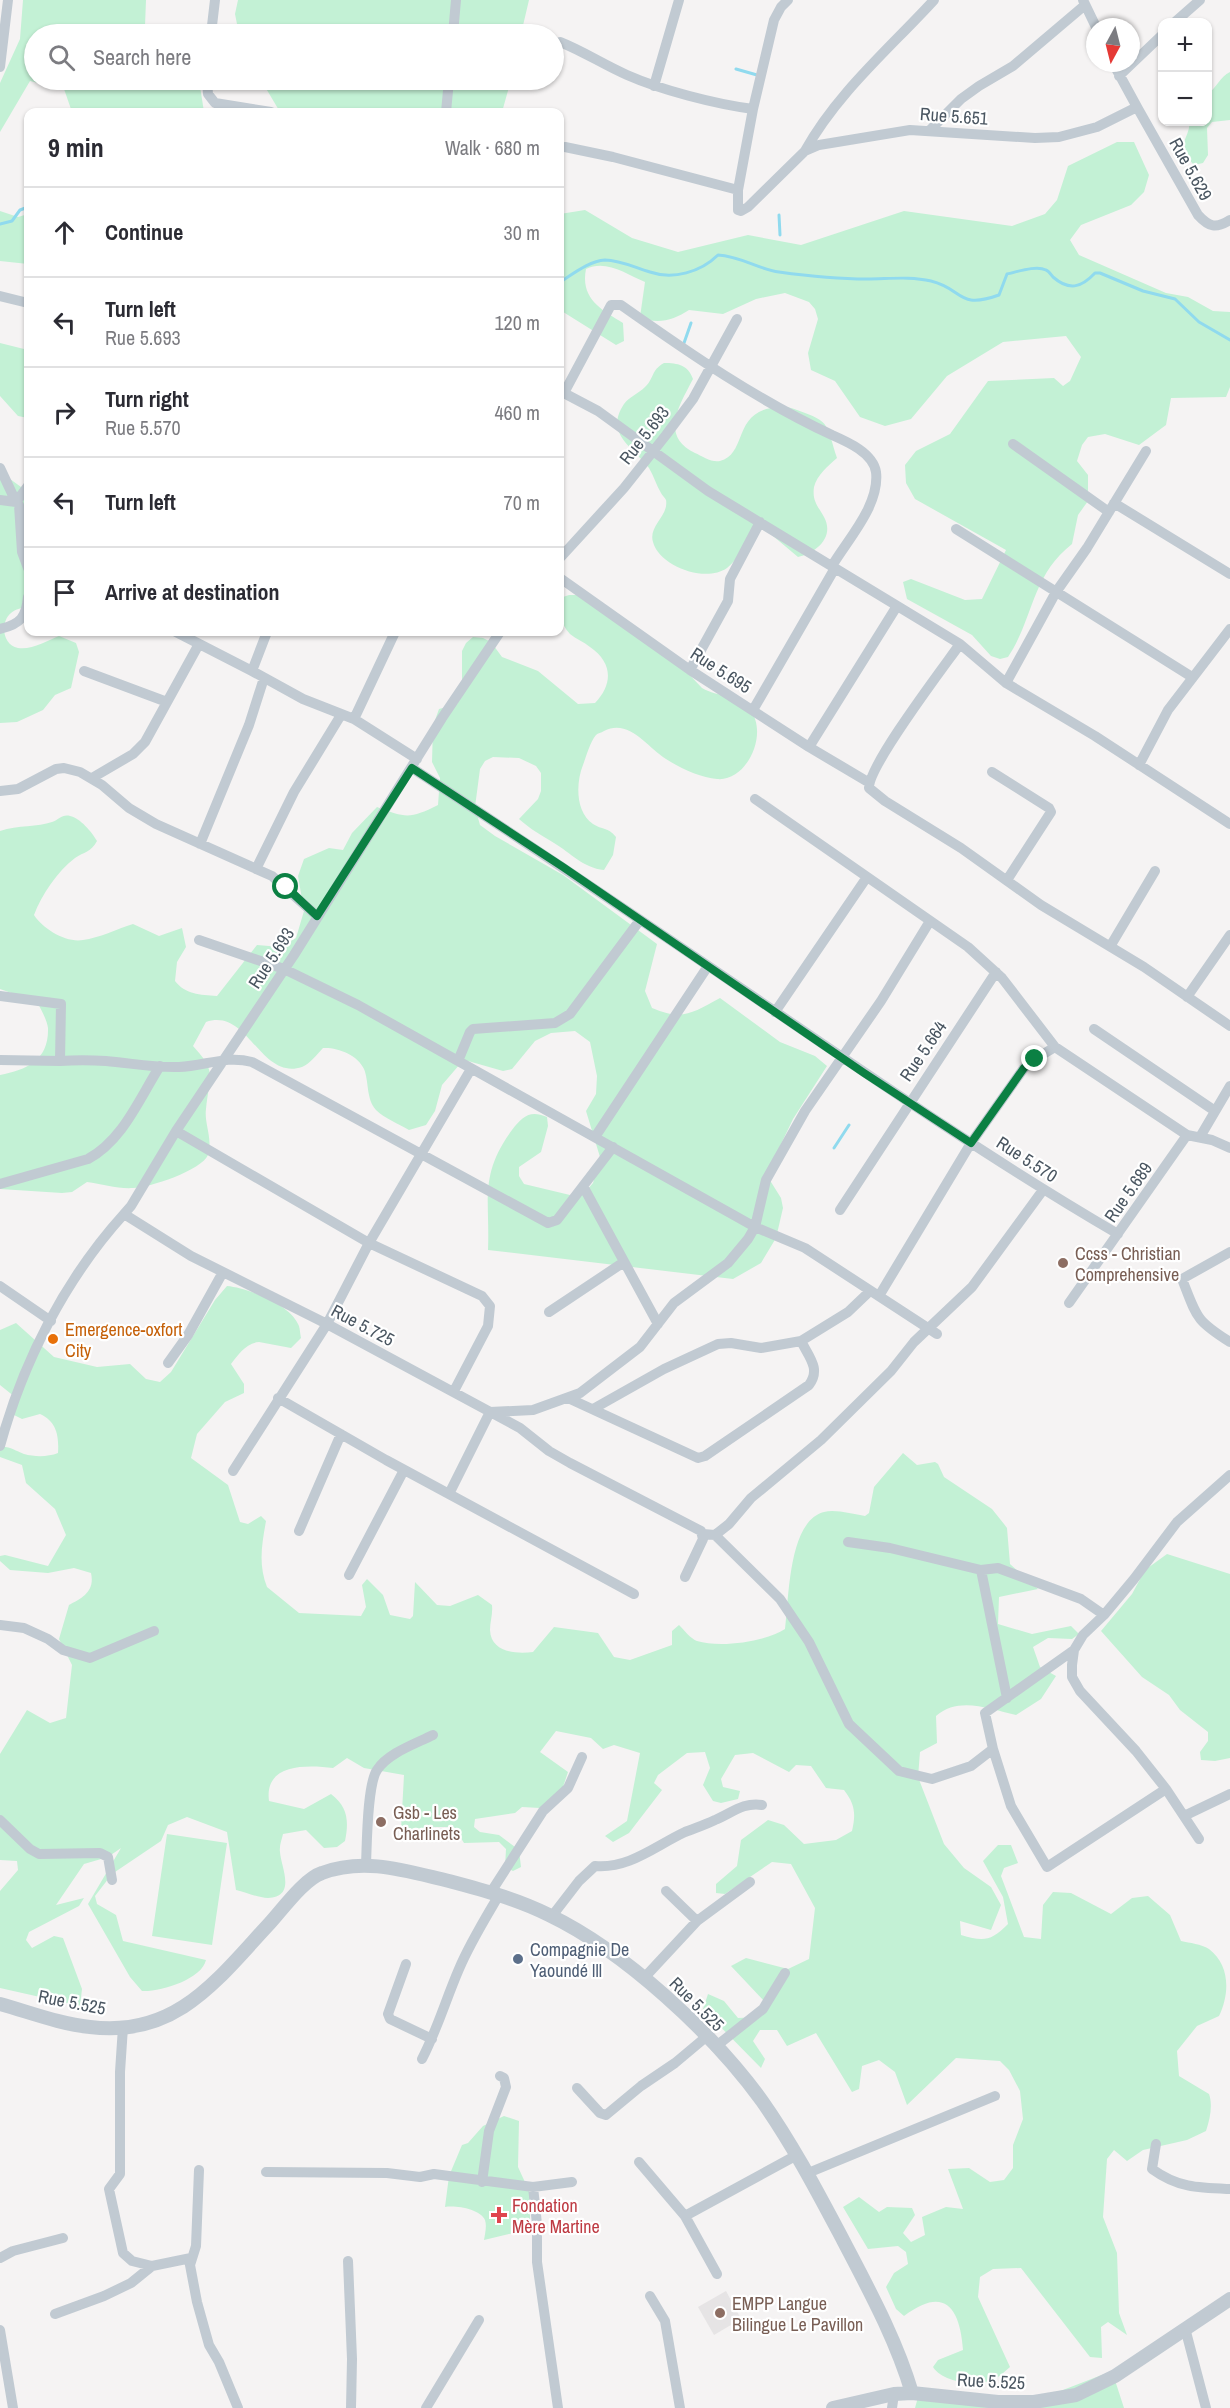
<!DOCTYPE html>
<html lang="en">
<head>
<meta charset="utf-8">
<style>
  body { margin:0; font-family:"Archivo Narrow",sans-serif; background:#f7f7f7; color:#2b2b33 }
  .controls { position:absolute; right:18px; top:18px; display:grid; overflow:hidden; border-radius:12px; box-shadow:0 2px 4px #0004 }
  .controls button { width:54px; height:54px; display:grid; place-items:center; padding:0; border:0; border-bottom:2px solid #e1e1e2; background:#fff; color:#2b2b33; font:30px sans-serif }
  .compass { position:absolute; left:1086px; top:18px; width:54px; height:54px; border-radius:50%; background:#fff; box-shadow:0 2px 4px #0004; rotate:187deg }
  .stop { position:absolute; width:18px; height:18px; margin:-14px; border:4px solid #0b8043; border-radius:50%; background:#fff }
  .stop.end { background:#0b8043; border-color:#fff; box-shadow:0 2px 6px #0008 }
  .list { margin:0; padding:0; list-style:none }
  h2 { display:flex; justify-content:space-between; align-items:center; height:78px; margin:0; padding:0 24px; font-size:26px }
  h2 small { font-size:20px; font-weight:400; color:#7c7c81 }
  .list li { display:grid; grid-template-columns:39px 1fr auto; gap:18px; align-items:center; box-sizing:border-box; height:90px; padding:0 24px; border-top:2px solid #e1e1e2 }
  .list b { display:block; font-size:22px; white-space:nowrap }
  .list p { margin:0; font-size:20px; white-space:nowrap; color:#7c7c81 }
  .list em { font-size:20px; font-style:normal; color:#7c7c81 }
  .icon { flex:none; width:33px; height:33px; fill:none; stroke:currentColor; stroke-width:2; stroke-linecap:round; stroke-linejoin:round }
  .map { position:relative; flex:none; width:1230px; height:2408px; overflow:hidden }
  .search { position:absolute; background:#fff; box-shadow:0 2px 4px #0004; left:24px; top:24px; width:540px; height:66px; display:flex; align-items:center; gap:15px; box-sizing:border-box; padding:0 21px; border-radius:33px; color:#7c7c81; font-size:22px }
  .panel { position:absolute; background:#fff; box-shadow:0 2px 4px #0004; left:24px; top:108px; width:540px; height:528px; border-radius:12px }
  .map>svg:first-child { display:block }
  .education { fill:#e6e4e5 }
  .green { fill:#c3f1d5 }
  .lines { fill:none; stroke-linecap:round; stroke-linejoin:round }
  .stream { stroke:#90daee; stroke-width:3 }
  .minor { stroke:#c1cad2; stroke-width:10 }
  .tertiary { stroke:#c1cad2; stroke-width:14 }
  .route { stroke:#0b8043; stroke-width:8 }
  .education-dot { fill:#8d6e63; stroke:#fff; stroke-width:2 }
  .food-dot { fill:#e8710a; stroke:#fff; stroke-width:2 }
  .service-dot { fill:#5c6f8a; stroke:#fff; stroke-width:2 }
  .health-dot { fill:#e0444e; stroke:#fff; stroke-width:2 }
  .labels { text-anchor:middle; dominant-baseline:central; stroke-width:4.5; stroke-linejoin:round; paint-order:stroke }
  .street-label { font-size:18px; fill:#4a5661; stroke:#fff }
  .education-label { font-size:18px; fill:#785e54; stroke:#fff; text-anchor:start }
  .food-label { font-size:18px; fill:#c56008; stroke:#fff; text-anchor:start }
  .service-label { font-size:18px; fill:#4e5e75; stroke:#fff; text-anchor:start }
  .health-label { font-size:18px; fill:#be3a42; stroke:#fff; text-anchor:start }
</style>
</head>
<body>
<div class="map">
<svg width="1230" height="2408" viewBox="0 0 1230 2408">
  <rect width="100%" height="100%" fill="#f5f3f3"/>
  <path class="education" d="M726 2291 741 2319 714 2335 698 2307Z"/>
  <path class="green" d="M23 0H146L145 26 148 34H34V80H199L204 112H72L64 89 30 81 0 132V83L20 39Z
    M238 0H529L521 34H239L235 14Z
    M1230 72V120L1212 122 1207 128 1208 155 1203 163 1194 165 1182 152C1182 141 1191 131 1189 122H1208V94C1217 87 1220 77 1230 72Z
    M261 80H511L502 112H280Z
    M1117 142H1134L1149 175 1144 192 1131 205 1081 225 1070 240 1079 255 1166 293 1188 297 1213 311 1230 312V387L1226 397 1171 398 1166 425 1139 445 1105 434 1088 437 1082 445 1077 461 1088 475V501L1078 515 1072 544C1031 576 1034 618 1008 657L1000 659 991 656 972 635 907 599 903 582 911 579 965 600 982 599 1006 550 915 499 906 483 905 465 916 451 950 434 988 381 1054 378 1063 386 1070 381 1081 357 1066 336 1003 342 947 376 911 419 885 426 860 417 835 381 811 370 808 353 818 319 815 309 809 302 785 293 756 299 723 314 689 310C674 320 657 325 640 317L645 282C626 274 606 259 586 269 580 299 602 310 623 323L624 341 616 345 560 310V214L585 210 632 238 678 252 748 235 801 245 904 211 1012 226 1045 214 1057 200 1068 166Z
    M0 211 18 217 28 214V264L0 261Z
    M0 343 28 350V418L18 416 0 396Z
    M664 363C678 363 688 365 693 379 680 404 659 436 695 453 702 456 712 463 720 461 747 454 733 415 771 408 781 406 787 406 797 410 832 422 826 425 837 458 828 466 817 475 814 487 812 501 818 506 824 517 835 537 816 553 798 557L760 525C751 537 738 560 727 568 706 583 660 567 653 542 648 526 669 516 666 500 665 498 662 495 661 493 656 485 654 476 649 468 633 447 604 434 624 404 629 397 639 393 645 387 654 379 651 370 664 363Z
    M0 478 10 479 28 492V606C23 608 15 609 11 613 0 622 2 645 18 648 32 650 47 641 59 636L76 643 79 652 71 688 55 695 43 710 17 722 0 723Z
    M569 595H579L662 646 702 688C719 698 735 692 750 710 769 733 747 782 717 779 701 778 680 768 666 759 647 747 629 718 604 731 601 733 598 733 596 735 590 742 586 757 583 765 576 782 575 812 593 824 602 830 608 827 616 837L613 855 604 870C583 868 571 853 554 843 541 835 530 829 519 819L538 799 541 791V773L536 766 519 758 493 757 485 761 480 769 475 807 480 825 495 836 563 875 657 944 645 991 652 1008C683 1021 692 1013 720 998L780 1042 815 1056 827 1066 793 1119 770 1167 771 1182 781 1198 783 1208 776 1238 761 1263 733 1279 488 1250C490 1199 479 1175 512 1130 523 1116 530 1110 547 1117L548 1126 541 1152 519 1167V1176L524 1184 570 1195 587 1190 593 1183 600 1157 586 1111 596 1094 597 1076 590 1042 575 1031 551 1033 535 1041 512 1069 503 1071 468 1061 460 1064 442 1085 435 1111 426 1125 409 1130C399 1124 384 1118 376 1110 366 1099 369 1081 364 1069 358 1055 337 1047 323 1048 318 1053 310 1064 302 1067 260 1081 248 1007 206 1022L193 1046C218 1073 209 1076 206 1109 204 1124 213 1138 208 1155 202 1170 149 1188 133 1188 118 1189 102 1184 87 1182L72 1192 62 1193 0 1189V1075C27 1070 49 1060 48 1028 47 1020 41 1009 37 1002L0 989V831C18 825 38 827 52 822 59 820 62 814 70 816 80 818 92 832 97 841 91 852 84 852 75 858 57 872 42 894 34 915 43 929 66 943 83 940 99 938 117 929 133 924L159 936 182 928 186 947 177 962 175 981C185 994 200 995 217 996L257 945 281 947 296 938 304 911 298 876 304 859 329 848 343 850 352 833 377 807C406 818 410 819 438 805L440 778 432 762 433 726 439 709 457 704 462 696V651L466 643 473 637 483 638 491 642 502 657 538 671 578 704 595 703C613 684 613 663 590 647 584 642 576 639 570 634 560 624 560 611 560 598Z
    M227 1286C248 1288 289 1304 298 1324 300 1327 300 1333 301 1338L291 1348 259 1342C246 1343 238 1355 231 1364L244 1384V1393L225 1402 197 1434 191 1458 228 1485 240 1522 248 1524 261 1516 266 1521C262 1544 258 1564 267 1587L299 1613 361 1616 366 1607 362 1585 367 1579 383 1595 390 1615 410 1619 413 1616 415 1582 437 1605 450 1606 478 1595 492 1605C493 1614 490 1622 490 1630 491 1653 517 1654 533 1652L554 1627 598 1633 614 1657 630 1660 672 1645V1631L679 1625C684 1630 691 1639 697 1641 720 1648 765 1642 785 1629 789 1600 788 1521 824 1512 835 1509 853 1514 865 1516L869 1513 874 1487 903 1453 917 1465 935 1462 938 1464 944 1477 992 1509 1004 1524 1007 1528 1010 1564 1038 1589 999 1597 998 1624 1032 1634 1071 1626 1079 1634 1072 1639 1048 1638 1033 1647 1040 1667 1056 1676 1041 1699 1016 1715C989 1709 959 1696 936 1716L937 1743 920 1752 918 1777 944 1844 964 1868 991 1887 1001 1905 991 1930 960 1921 961 1935C984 1942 991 1941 1008 1924L1003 1897 983 1861 998 1845H1011L1018 1863 1004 1868 1001 1876 1024 1937 1041 1939 1043 1905 1053 1892 1071 1893 1111 1914 1132 1898 1148 1896 1170 1915 1181 1941C1190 1943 1201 1944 1209 1949 1230 1965 1230 1993 1219 2016L1197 2026 1177 2051 1179 2076 1209 2094C1213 2105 1210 2119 1206 2131L1187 2140 1143 2150 1127 2161 1114 2150 1107 2159 1103 2217 1117 2253 1119 2313 1127 2335 1108 2322 1101 2327 1102 2358 1090 2357 1021 2268 993 2269 980 2277 978 2297 1010 2367C1005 2371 1000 2376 995 2379 979 2387 943 2383 933 2367L938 2360 963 2350C960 2308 945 2285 904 2316L896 2309 886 2287 894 2273 908 2264 906 2252 898 2246 868 2249 843 2207 859 2197 879 2212 887 2207 912 2208 915 2215 903 2233 911 2242 925 2235 922 2217 946 2207 963 2209 948 2169 969 2168 990 2182 1004 2180 1013 2168V2145L1023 2119 1020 2091 1009 2070 1000 2061 956 2058 907 2105 895 2072 879 2060 862 2066 859 2089 852 2092 816 2033 787 2046 777 2030H760L753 2041 765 2059 761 2068 703 2009 708 1994 724 2001 738 2018 759 2017 765 2002 731 1966 746 1958 788 1969 809 1959 815 1908 791 1864 772 1862 725 1894 716 1893V1884L737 1866 741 1840 768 1820 784 1825 804 1844 836 1840 852 1831C856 1814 855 1804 844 1790L826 1788 811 1766 796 1765 789 1772 753 1753 735 1755 721 1779 723 1787 740 1791 738 1799 721 1803 713 1801 703 1785 710 1768 705 1752 687 1753 658 1775 654 1783 662 1790 629 1833 613 1842 605 1836 627 1821 640 1753 614 1745 603 1749 591 1738 556 1731 540 1752 568 1772 562 1790 540 1808 522 1807 515 1813 475 1819 474 1827 480 1832 499 1835 519 1850 521 1867 513 1871 505 1867 506 1849 499 1842 464 1843 454 1827H434L419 1838 401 1830 404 1775 364 1768 347 1758 333 1768C307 1765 264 1763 269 1801L304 1809 331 1794C348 1807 349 1821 345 1841L337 1847 324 1848 306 1830 283 1834C282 1839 279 1846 280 1852 281 1867 297 1897 268 1898 258 1898 246 1892 236 1890L227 1832 187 1817 168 1825 161 1841 112 1874 95 1896 97 1904 116 1915 123 1941 206 1960C202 1979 161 1992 142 1991L130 1977 88 1904 121 1848 108 1857 84 1864 56 1905 84 1898 79 1906 29 1932 26 1940 32 1948 54 1936 63 1938 82 1989 80 2006 0 1988V1891L18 1870 17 1861 0 1860V1754L27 1710 50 1723 66 1718 72 1665 59 1639 69 1605C83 1598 95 1591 91 1573L74 1568 48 1573 10 1570 0 1561V1556L5 1555 48 1566 66 1535 55 1509 26 1483 22 1465 0 1457V1447C10 1446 15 1451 24 1454 35 1457 48 1457 58 1453 59 1436 57 1422 40 1414L22 1419 14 1415 15 1397 0 1385V1330L16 1323 54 1357 97 1367 130 1364 146 1379 160 1382 171 1372 215 1300Z
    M1167 1554 1230 1574V1758L1215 1761 1201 1760 1200 1752 1208 1741V1732L1180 1710 1169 1695 1142 1677 1101 1631 1132 1594 1145 1570Z
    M167 1834 227 1843 212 1945 152 1936Z
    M504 2116 519 2121 518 2167 530 2193V2229L484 2240C485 2234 487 2226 485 2220 480 2209 456 2205 445 2207L449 2176 462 2145 468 2143 483 2126Z
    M1112 2371 1124 2408H915L920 2390 980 2399 1050 2395Z"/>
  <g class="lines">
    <path class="stream" d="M736 69 757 75
      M779 215 780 235
      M0 224 12 221 20 210 28 207
      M560 282C573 274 589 261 605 260 620 260 636 268 650 272 673 280 701 272 718 255 740 256 758 269 779 272 808 276 838 279 867 279 888 279 910 276 931 281 964 289 957 310 999 295L1007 274C1017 272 1036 265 1046 270 1049 271 1051 275 1053 277 1069 291 1081 288 1095 273H1100L1143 291 1175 299 1199 322 1230 340
      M684 343 691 323
      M834 1148 849 1125"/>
    <path class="minor" d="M788 0 781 7 774 20 753 109 738 190V210L741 211 748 207 805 151 819 145 910 130 1035 138 1059 137 1097 127 1137 107 1113 63
      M1083 0 1096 27
      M1175 22 1200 0
      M211 34 215 0
      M453 34 456 0
      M560 42C583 51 604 65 627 75 661 90 715 104 753 109
      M0 67 8 0
      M1119 76 1162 35
      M207 80 208 94 215 103 271 112
      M654 86 679 0
      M1137 107 1198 215C1209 227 1216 229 1230 220
      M446 112 449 80
      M930 130 961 99 979 86 1013 66 1085 5
      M565 147 613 157 738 190
      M805 151C837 93 890 48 934 0
      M0 296 28 303
      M560 391 598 411 708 491 960 644 1006 683 1095 736 1230 824
      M564 393 611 305H621C689 353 757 400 832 435 848 442 873 453 876 472 880 505 848 539 832 566
      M1013 444 1109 512
      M0 468 16 502 28 486
      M0 500 16 502 19 505 22 552 28 568
      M1114 503 1230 574
      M956 529 1192 677
      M560 558 624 488 666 435 693 399 737 319
      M560 578 690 670 809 747 868 782
      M0 629C21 624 26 617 28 597
      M176 632 252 671
      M267 632 252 671 303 699 354 719 417 759
      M500 632 442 718 294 955 176 1131 131 1206 124 1214 191 1256 327 1324 520 1428 549 1451 570 1463 701 1531 703 1539 685 1577
      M960 644C943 668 868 766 869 788L885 801 961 848 1041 905 1144 967 1230 1026
      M690 670 728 601 730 579 760 522
      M84 671 167 702
      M1006 683 1056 592 1087 548 1146 451
      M753 710 835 568
      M354 719 395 632
      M809 747 897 606
      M1139 765 1168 710 1230 629
      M412 768C527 843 641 920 754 997 874 1079 993 1161 1118 1234
      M992 772 1049 808 1051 812 1007 880
      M92 778 133 754 145 742 199 644
      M0 791 18 789 56 769 64 768 80 772 102 785 129 808 156 824 272 876 317 916
      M755 799 968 947 1002 978 1055 1047 1187 1135
      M200 844 249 725 264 678
      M256 869 294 792 341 715
      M199 940 284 969 358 1005 755 1227 805 1248 937 1334
      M1111 945 1155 871
      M0 996 61 1004 60 1061 0 1060
      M1187 997 1230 935
      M775 1012 867 877
      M1094 1029 1215 1111
      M60 1061C75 1060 90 1060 106 1061 130 1063 155 1068 179 1067 205 1066 226 1055 252 1062L548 1223 557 1220 613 1147
      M458 1061 470 1032 473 1029 555 1023 570 1014 640 920
      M176 1131 369 1243 482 1296 490 1306 488 1326 454 1391
      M595 1137 708 966
      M1200 1137 1230 1086
      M0 1184 88 1159C123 1140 139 1099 160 1066
      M583 1186 658 1324
      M840 1210 996 972
      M1230 1252 1182 1279C1197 1317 1195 1320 1230 1342
      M0 1286 51 1321
      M879 1296 971 1143 1024 1068 1035 1059 1055 1047
      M1069 1303 1187 1135 1212 1140 1230 1148
      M549 1312 624 1262
      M168 1363 188 1335 223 1272
      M278 1398 386 1460 634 1594
      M568 1398 698 1458 705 1456 809 1385C821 1369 809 1357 801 1341
      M593 1409 664 1369 718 1344 731 1343 761 1348 801 1341 848 1312 870 1291
      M0 1446C23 1362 65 1279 124 1214
      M233 1471 327 1324 369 1243 471 1069
      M449 1494 490 1412 533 1410 580 1393 640 1347 674 1303 728 1263 748 1239 755 1227 766 1180 805 1111 881 1001 930 921
      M299 1531 341 1434
      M703 1534 715 1535 729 1524 751 1498 821 1440 891 1371 914 1342 972 1287 1043 1190
      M715 1535 780 1599 809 1642 849 1724 899 1771 932 1779 971 1766 993 1749
      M848 1542 890 1548 981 1570 998 1568 1081 1599 1104 1615
      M981 1570 1007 1698
      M349 1575 404 1470
      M0 1625 24 1628 48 1639 63 1650 90 1658 154 1631
      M1074 1650 985 1713 993 1749 1011 1806 1047 1867 1166 1789
      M1184 1816 1230 1794
      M0 1820 30 1849 39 1854 100 1853 108 1857 112 1880
      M1199 1839 1166 1789 1136 1751 1080 1691 1072 1677V1665L1074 1650 1083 1635 1104 1615 1134 1579 1177 1522 1230 1475
      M366 1864C367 1844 367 1785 377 1770 388 1753 415 1744 433 1735
      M666 1891 697 1921
      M491 1892 543 1811 568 1788 582 1757
      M552 1916 579 1881 595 1866C629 1869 655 1846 685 1832 695 1828 705 1825 715 1820 732 1813 743 1802 762 1805
      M406 1964 388 2014 390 2019 432 2039
      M644 1978 697 1921 750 1882
      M123 2027 120 2072V2174L109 2189 123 2253 132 2261 152 2266
      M715 2047 763 2009 785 1973
      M422 2059C437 2030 446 1999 459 1969 470 1943 485 1919 499 1895
      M577 2088 600 2113 606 2115 641 2086 675 2063 706 2037
      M1156 2144 1152 2169C1178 2188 1199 2188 1230 2189
      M639 2162 685 2216 717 2274
      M199 2170 196 2246 190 2265 197 2302 209 2345 219 2362 238 2408
      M266 2172 387 2173 420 2177 434 2174 533 2187 572 2182
      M808 2173 995 2096
      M482 2182 489 2131 506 2087 504 2078 500 2076
      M533 2187 537 2224V2262L558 2408
      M685 2216 797 2155
      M0 2258 13 2251 63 2238
      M348 2261 352 2359 351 2408
      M650 2296 665 2321 680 2408
      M55 2314 104 2296 131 2283 152 2266 191 2258
      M1185 2328 1206 2408
      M0 2330 13 2408
      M426 2408 479 2320
      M892 2408 894 2394"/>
    <path class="tertiary" d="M0 2004C29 2012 60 2024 90 2027 176 2038 217 1980 269 1924 282 1910 304 1879 322 1873 365 1857 406 1871 449 1881 483 1890 517 1899 549 1915 624 1951 713 2033 762 2101 793 2145 818 2193 843 2240 869 2290 896 2339 912 2393L998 2402H1034L1076 2395 1115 2376 1230 2299
      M833 2408 894 2394 912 2393"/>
  </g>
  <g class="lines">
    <path class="route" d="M286 887 317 916 412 768 563 867 864 1073 971 1143 1024 1068 1035 1059"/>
  </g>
  <g class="education-dot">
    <circle cx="1063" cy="1263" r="6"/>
    <circle cx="381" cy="1822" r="6"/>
    <circle cx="720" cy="2313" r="6"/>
  </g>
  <circle class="food-dot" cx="53" cy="1339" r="6"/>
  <circle class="service-dot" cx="518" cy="1959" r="6"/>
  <path class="health-dot" d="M496 2206h6v6h6v6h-6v6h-6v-6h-6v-6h6z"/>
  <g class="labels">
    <g class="street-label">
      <text transform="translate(954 116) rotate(4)">Rue 5.651</text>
      <text transform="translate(1191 169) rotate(61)">Rue 5.629</text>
      <text transform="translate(644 435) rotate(-52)">Rue 5.693</text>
      <text transform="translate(721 670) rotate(33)">Rue 5.695</text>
      <text transform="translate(271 958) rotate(-57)">Rue 5.693</text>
      <text transform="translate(923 1051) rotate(-56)">Rue 5.664</text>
      <text transform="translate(1027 1159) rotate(33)">Rue 5.570</text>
      <text transform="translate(1128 1192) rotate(-55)">Rue 5.689</text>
      <text transform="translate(363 1325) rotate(28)">Rue 5.725</text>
      <text transform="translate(72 2002) rotate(11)">Rue 5.525</text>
      <text transform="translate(697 2004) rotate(45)">Rue 5.525</text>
      <text transform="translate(991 2381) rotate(3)">Rue 5.525</text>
    </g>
    <g class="education-label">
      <text x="1075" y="1253">Ccss - Christian<tspan x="1075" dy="21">Comprehensive</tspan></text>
      <text x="393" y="1812">Gsb - Les<tspan x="393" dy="21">Charlinets</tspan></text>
      <text x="732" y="2303">EMPP Langue<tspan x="732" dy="21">Bilingue Le Pavillon</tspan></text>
    </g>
    <g class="food-label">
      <text x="65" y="1329">Emergence-oxfort<tspan x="65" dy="21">City</tspan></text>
    </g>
    <g class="service-label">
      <text x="530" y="1949">Compagnie De<tspan x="530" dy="21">Yaoundé lll</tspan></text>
    </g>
    <g class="health-label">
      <text x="512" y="2205">Fondation<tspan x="512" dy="21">Mère Martine</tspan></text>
    </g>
  </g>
</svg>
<div class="controls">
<button>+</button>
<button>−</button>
</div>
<svg class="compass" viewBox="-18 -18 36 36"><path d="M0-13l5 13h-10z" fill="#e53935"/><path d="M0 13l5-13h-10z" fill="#7c7c81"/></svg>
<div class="stop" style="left:286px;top:887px"></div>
<div class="stop end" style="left:1035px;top:1059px"></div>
<div class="search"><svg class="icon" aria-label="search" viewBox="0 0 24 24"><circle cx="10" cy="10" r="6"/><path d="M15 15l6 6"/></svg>Search here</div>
<section class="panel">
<h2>9 min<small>Walk · 680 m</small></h2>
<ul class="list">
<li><svg class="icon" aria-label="ahead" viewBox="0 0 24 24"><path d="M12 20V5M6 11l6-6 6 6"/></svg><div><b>Continue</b></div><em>30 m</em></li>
<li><svg class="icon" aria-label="left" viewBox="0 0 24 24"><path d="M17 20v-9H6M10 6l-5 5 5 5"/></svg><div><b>Turn left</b><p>Rue 5.693</p></div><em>120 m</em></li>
<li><svg class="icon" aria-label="right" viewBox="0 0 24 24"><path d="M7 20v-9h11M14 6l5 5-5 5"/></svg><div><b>Turn right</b><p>Rue 5.570</p></div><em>460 m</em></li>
<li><svg class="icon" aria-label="left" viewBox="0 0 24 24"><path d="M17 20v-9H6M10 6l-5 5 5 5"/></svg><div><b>Turn left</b></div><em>70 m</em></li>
<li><svg class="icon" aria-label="arrive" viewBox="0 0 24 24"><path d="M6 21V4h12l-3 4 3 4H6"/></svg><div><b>Arrive at destination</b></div></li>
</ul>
</section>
</div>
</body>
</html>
